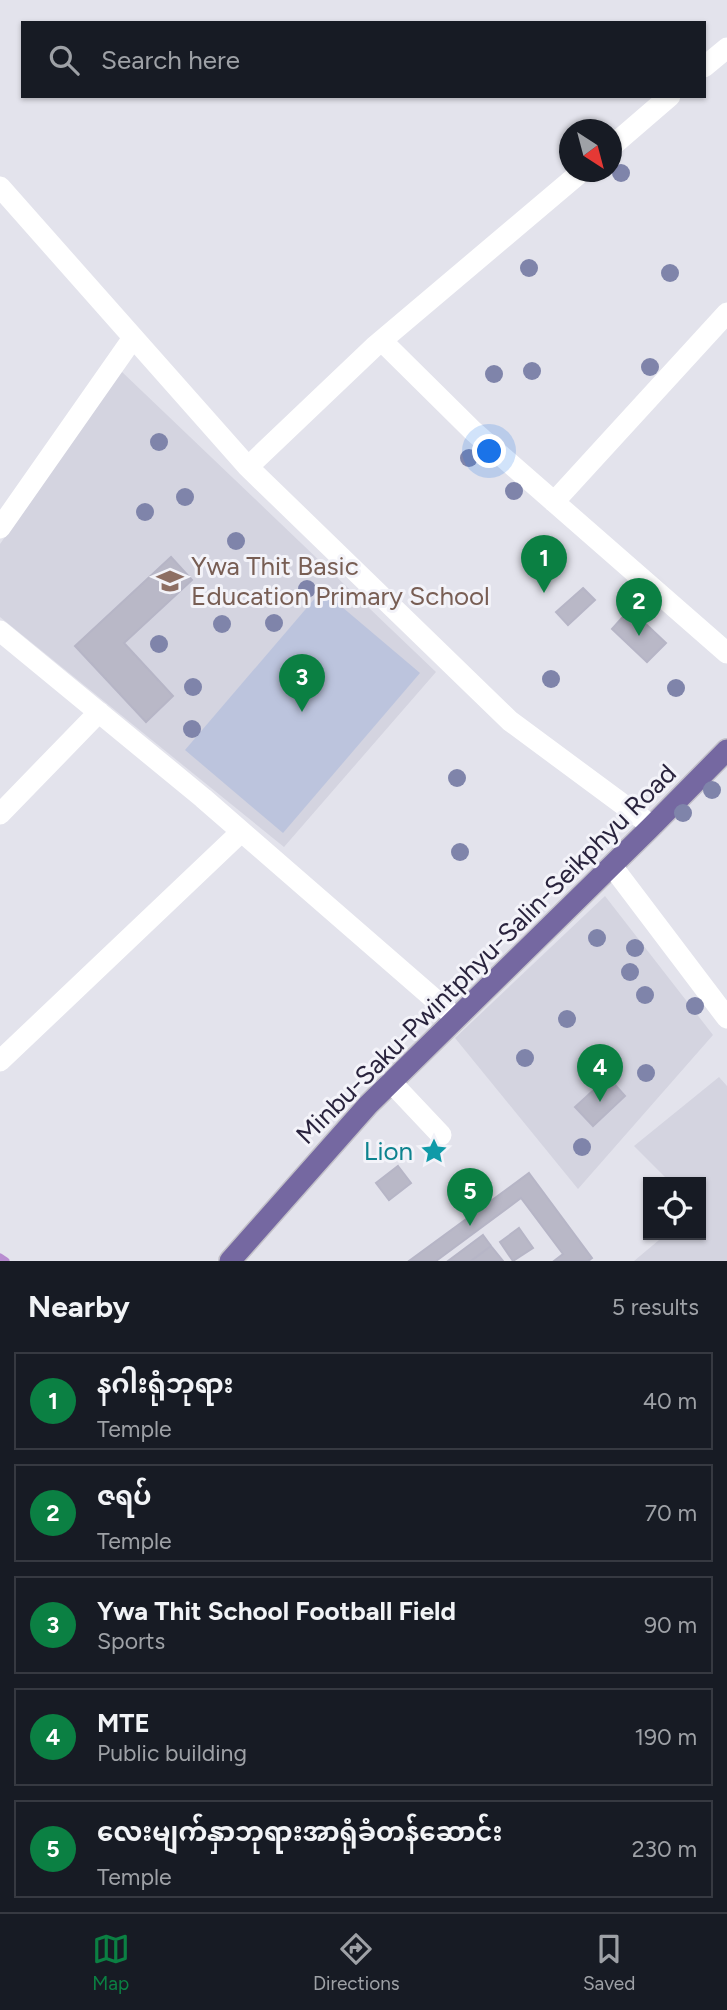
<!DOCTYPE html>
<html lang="en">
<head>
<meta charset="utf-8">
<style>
  body { margin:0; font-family:Figtree,"Noto Sans Myanmar",sans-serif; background:#242831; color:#f1f3f6 }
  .controls { position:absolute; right:21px; bottom:21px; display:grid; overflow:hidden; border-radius:0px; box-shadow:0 2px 5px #0004 }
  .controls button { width:63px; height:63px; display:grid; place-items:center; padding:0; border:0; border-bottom:2px solid #363941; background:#171b24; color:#f1f3f6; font:35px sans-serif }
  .compass { position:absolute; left:559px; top:119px; width:63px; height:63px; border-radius:50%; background:#171b24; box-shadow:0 2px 5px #0004; rotate:144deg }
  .you { position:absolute; left:490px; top:452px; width:24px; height:24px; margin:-18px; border:5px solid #fff; border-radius:50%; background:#1a73e8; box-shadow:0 0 0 10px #1a73e833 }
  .badge { display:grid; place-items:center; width:46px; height:46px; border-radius:50%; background:#0b8043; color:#fff; font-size:23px; font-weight:700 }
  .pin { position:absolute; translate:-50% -58px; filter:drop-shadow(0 2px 4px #0008) }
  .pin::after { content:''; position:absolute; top:37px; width:24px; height:21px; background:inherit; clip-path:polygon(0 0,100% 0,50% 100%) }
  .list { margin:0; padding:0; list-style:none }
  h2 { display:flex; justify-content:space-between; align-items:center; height:91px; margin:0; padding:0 28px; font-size:30px }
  h2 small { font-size:23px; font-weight:400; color:#9ea1a6 }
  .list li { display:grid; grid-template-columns:46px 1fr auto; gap:21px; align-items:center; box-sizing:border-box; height:98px; margin:0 14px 14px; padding:0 14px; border:2px solid #363941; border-radius:0px }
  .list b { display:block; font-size:26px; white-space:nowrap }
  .list p { margin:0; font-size:23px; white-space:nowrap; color:#9ea1a6 }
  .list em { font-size:23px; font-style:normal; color:#9ea1a6 }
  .icon { flex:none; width:38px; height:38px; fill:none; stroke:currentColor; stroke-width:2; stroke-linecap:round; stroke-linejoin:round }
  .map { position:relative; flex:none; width:727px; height:1261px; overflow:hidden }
  .search { position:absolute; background:#171b24; box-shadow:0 2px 5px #0004; left:21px; right:21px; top:21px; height:77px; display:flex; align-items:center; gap:18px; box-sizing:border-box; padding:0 24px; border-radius:0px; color:#9ea1a6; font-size:26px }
  .sheet { height:651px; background:#171b24 }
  nav { display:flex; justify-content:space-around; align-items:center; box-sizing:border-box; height:98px; border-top:2px solid #363941; background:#171b24; font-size:19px; color:#9ea1a6 }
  nav a { display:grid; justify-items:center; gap:4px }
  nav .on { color:#0b8043 }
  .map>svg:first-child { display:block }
  .built { fill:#d4d4e0 }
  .grass { fill:#bcc4dd }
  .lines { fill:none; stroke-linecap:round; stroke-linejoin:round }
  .stream { stroke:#b88cd0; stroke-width:7 }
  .building { fill:#b9b8c7; stroke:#b6b5c6; stroke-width:2 }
  .primary-casing { stroke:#c3c1c9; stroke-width:24 }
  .street { stroke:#fff; stroke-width:21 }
  .primary { stroke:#7568a1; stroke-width:21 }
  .tree { fill:#7f84aa }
  .labels { text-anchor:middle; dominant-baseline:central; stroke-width:6; stroke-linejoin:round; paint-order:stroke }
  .education-label { font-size:26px; fill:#785e54; stroke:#f3f3f9; text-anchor:start }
  .street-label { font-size:26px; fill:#29233d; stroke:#f3f3f9 }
  .culture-label { font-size:26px; fill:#0d838f; stroke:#f3f3f9; text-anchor:end }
</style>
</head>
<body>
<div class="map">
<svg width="727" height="1261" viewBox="0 0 727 1261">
  <rect width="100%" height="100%" fill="#e3e3ec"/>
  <path class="built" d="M121 371 436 672 284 847 0 617V544Z
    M605 896 713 1035 578 1189 455 1038Z
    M719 1077 727 1086V1261H634L665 1235H701V1182H670L634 1146Z"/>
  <path class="grass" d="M322 590 420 673 283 833 185 750Z"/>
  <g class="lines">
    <path class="stream" d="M0 1257 6 1261"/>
  </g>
  <path class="building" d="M171 557 192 580 124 643 173 696 146 722 75 646Z
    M583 588 595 600 568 625 556 612Z
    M630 609 666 643 647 662 612 629Z
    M608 1077 625 1096 593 1126 575 1107Z
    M398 1166 411 1183 389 1200 376 1183Z
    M529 1173 592 1258 588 1261H554L563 1254 521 1198 436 1261H409Z
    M519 1228 533 1248 513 1261 500 1242Z
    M483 1235 491 1246 471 1261H448Z
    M491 1246 503 1261H471Z"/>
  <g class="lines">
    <g class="primary-casing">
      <path id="primary" d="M230 1261 368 1105 652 826 727 750"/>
    </g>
    <path class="street" d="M704 67 727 48
      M612 146 670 96
      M0 187 248 467 510 721 652 826
      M382 341 473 431 727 653
      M248 467 374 347 581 172
      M554 502 727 313
      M0 528 133 338
      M0 631 203 798 456 1018
      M0 814 99 712
      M612 866 727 1018
      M0 1061 241 832
      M391 1082 441 1135"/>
    <use href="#primary" class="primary"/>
  </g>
  <g class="tree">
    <circle cx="621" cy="173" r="9"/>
    <circle cx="529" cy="268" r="9"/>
    <circle cx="670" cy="273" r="9"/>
    <circle cx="650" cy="367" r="9"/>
    <circle cx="532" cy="371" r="9"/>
    <circle cx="494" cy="374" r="9"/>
    <circle cx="159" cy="442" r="9"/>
    <circle cx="469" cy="458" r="9"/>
    <circle cx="514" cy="491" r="9"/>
    <circle cx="185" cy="497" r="9"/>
    <circle cx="145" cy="512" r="9"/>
    <circle cx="236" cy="541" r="9"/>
    <circle cx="307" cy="589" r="9"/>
    <circle cx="274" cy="623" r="9"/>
    <circle cx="222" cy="624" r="9"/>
    <circle cx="159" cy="644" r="9"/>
    <circle cx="551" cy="679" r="9"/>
    <circle cx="193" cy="687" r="9"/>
    <circle cx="676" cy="688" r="9"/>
    <circle cx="192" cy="729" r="9"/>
    <circle cx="457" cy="778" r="9"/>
    <circle cx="712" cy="790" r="9"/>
    <circle cx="683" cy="813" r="9"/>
    <circle cx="460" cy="852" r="9"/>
    <circle cx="597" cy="938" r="9"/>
    <circle cx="635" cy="948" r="9"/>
    <circle cx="630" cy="972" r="9"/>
    <circle cx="645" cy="995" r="9"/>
    <circle cx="695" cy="1006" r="9"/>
    <circle cx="567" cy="1019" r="9"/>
    <circle cx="525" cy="1058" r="9"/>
    <circle cx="646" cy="1073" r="9"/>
    <circle cx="582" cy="1147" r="9"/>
  </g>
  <defs>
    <g id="school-bare" transform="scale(2.1)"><path d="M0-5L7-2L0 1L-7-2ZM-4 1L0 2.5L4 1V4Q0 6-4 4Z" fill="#8d6e63" stroke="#f3f3f9" stroke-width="2.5" paint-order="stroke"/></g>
    <g id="sight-bare" transform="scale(2.1)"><path d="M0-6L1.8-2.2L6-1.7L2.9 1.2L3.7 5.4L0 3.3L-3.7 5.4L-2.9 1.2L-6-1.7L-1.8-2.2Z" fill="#0f9aa8" stroke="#f3f3f9" stroke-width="2.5" paint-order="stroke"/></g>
  </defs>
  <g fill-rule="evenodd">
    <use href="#school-bare" x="170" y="581"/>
    <use href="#sight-bare" x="434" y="1151"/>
  </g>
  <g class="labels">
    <g class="education-label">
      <text x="191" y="566">Ywa Thit Basic<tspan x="191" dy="30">Education Primary School</tspan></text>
    </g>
    <g class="street-label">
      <text transform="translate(486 954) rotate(-45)">Minbu-Saku-Pwintphyu-Salin-Seikphyu Road</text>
    </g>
    <g class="culture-label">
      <text x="413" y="1151">Lion</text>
    </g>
  </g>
</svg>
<div class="controls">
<button><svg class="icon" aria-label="locate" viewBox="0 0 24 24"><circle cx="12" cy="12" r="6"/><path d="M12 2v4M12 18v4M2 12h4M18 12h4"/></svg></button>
</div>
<svg class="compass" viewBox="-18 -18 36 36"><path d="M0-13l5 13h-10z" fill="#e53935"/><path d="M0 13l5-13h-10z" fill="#9ea1a6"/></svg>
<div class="you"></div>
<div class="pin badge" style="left:544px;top:593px">1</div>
<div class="pin badge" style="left:639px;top:636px">2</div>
<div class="pin badge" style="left:302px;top:712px">3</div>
<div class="pin badge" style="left:600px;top:1102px">4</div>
<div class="pin badge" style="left:470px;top:1226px">5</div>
<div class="search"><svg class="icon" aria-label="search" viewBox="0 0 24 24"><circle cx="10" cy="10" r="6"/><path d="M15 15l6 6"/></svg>Search here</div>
</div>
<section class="sheet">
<h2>Nearby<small>5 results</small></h2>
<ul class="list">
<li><span class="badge">1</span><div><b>နဂါးရုံဘုရား</b><p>Temple</p></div><em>40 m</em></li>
<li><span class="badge">2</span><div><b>ဇရပ်</b><p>Temple</p></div><em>70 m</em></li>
<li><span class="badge">3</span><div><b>Ywa Thit School Football Field</b><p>Sports</p></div><em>90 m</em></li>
<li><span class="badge">4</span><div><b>MTE</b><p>Public building</p></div><em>190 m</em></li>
<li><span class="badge">5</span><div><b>လေးမျက်နှာဘုရားအာရုံခံတန်ဆောင်း</b><p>Temple</p></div><em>230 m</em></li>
</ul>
</section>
<nav>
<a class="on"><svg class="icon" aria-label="map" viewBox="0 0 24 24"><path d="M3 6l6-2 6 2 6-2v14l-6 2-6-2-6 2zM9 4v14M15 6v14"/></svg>Map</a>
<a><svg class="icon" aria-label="directions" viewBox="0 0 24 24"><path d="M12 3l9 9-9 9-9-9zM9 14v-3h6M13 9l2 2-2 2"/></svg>Directions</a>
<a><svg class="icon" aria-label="saved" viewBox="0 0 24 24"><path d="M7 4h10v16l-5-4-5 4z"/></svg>Saved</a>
</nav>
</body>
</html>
